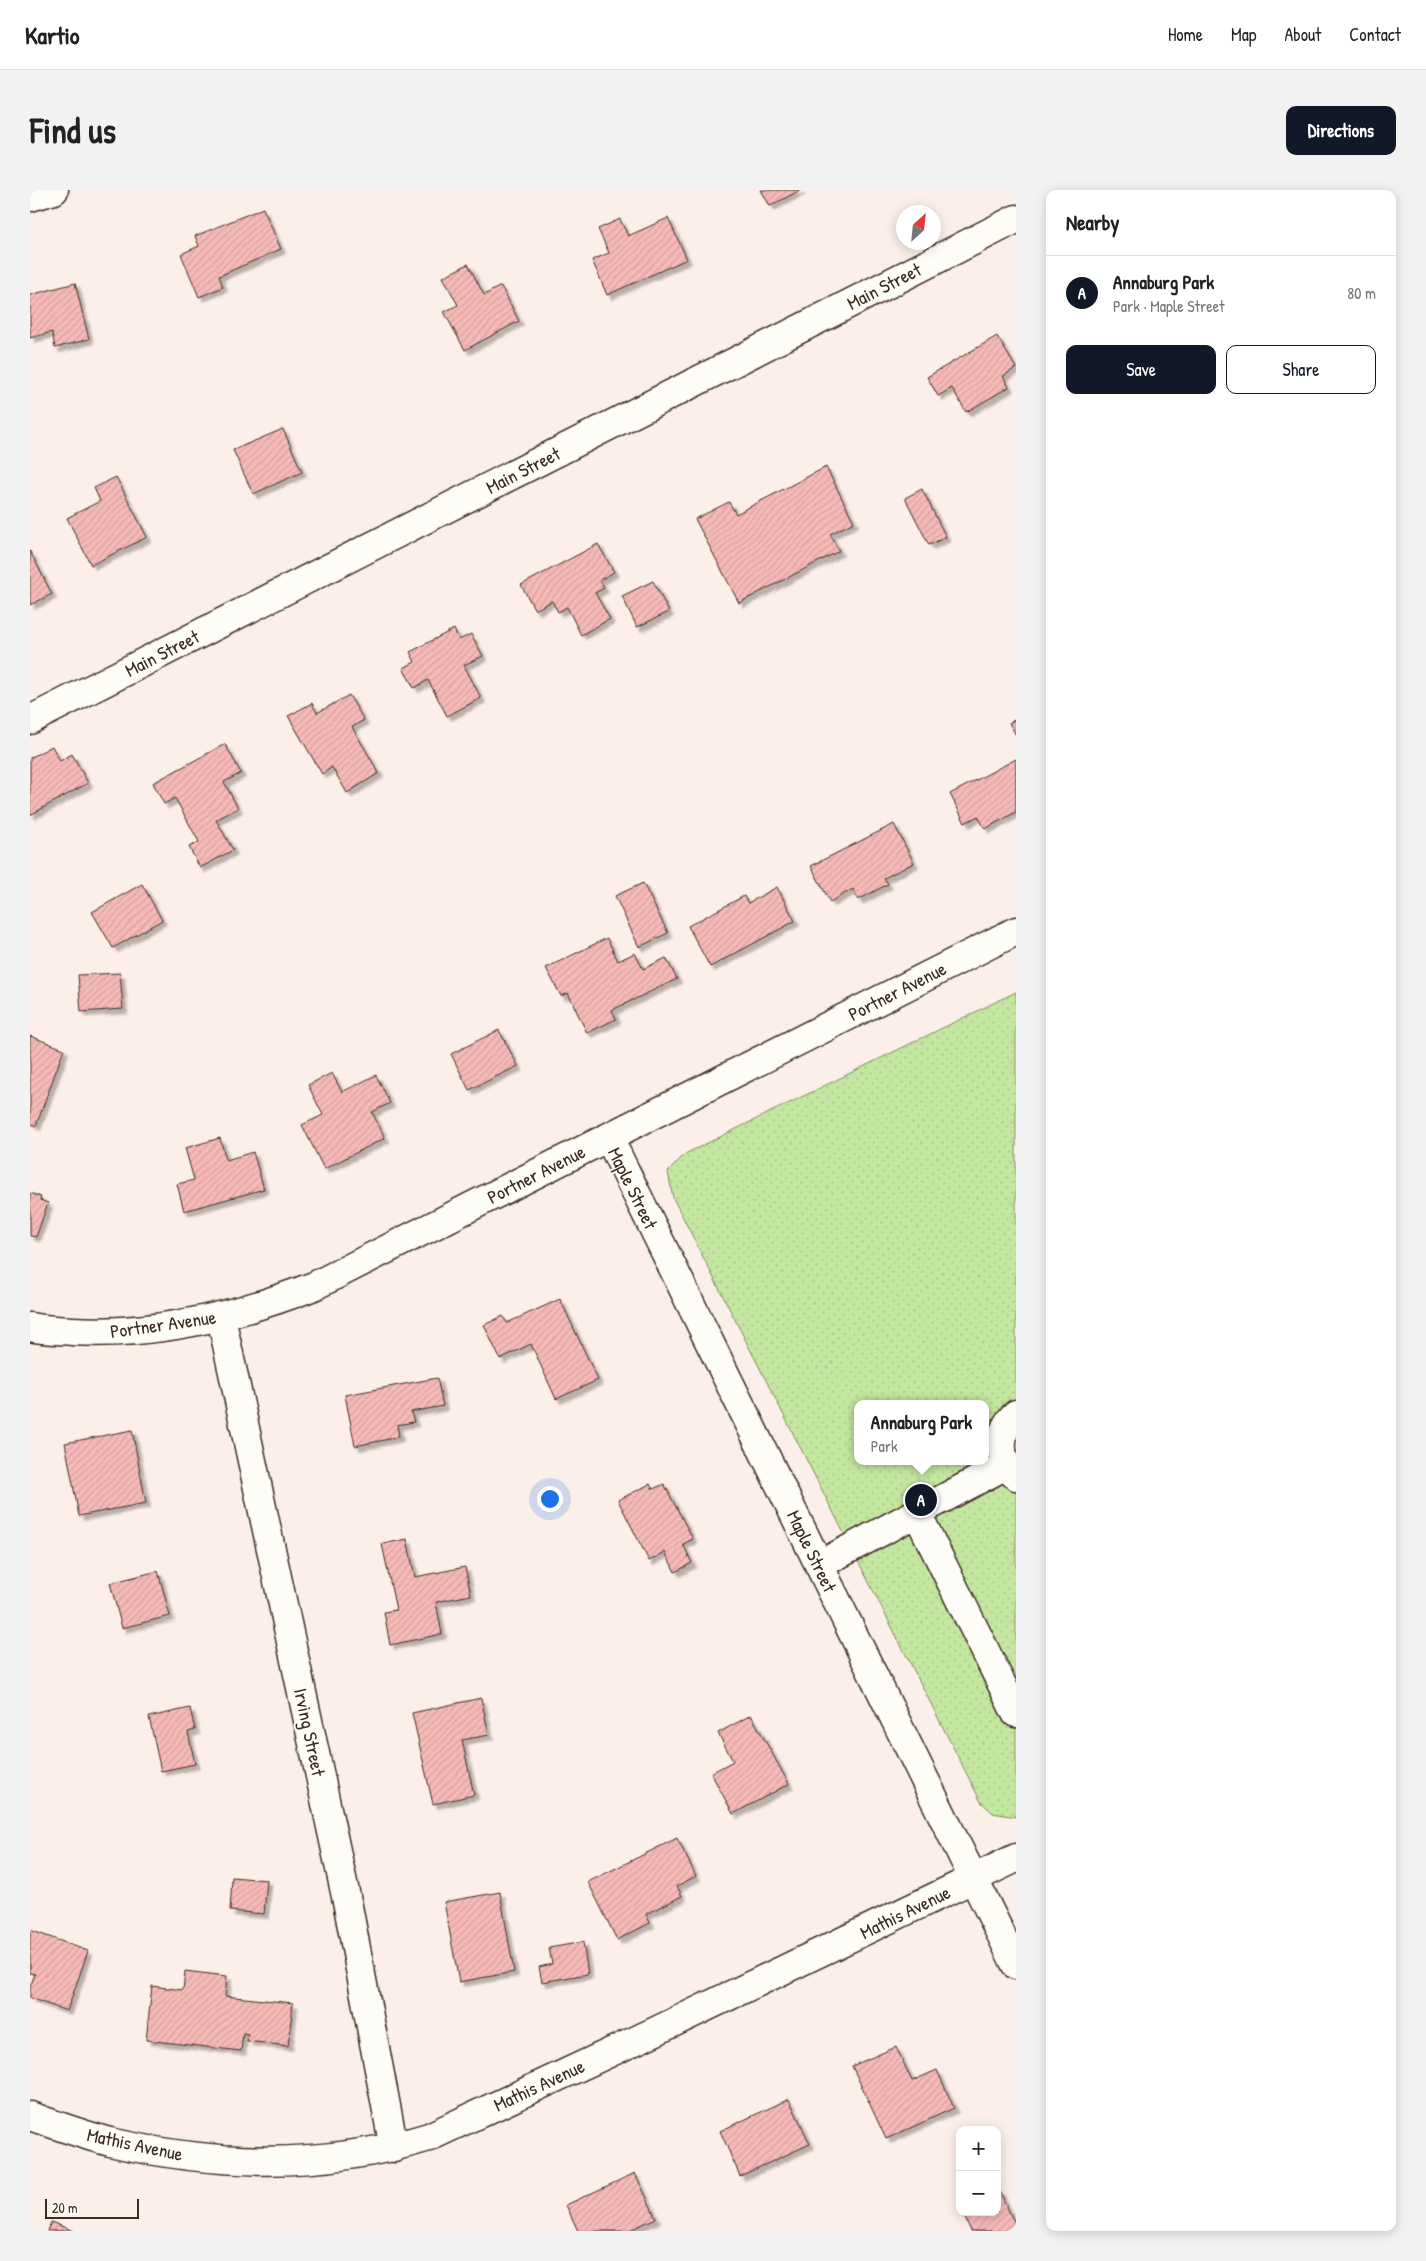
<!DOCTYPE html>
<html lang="en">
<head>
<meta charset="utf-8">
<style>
  body { margin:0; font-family:"Patrick Hand",sans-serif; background:#f2f2f2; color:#222 }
  .controls { position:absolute; right:15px; bottom:15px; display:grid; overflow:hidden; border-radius:10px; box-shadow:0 2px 12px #0003 }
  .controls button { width:45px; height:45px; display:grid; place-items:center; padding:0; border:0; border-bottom:1px solid #e0e0e0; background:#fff; color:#222; font:25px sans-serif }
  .compass { position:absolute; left:866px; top:15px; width:45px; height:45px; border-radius:50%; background:#fff; box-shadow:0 2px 12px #0003; rotate:27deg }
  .scale { position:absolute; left:15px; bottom:12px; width:94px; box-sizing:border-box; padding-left:5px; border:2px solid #3b2a1e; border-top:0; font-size:14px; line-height:18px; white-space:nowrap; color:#3b2a1e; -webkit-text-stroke:4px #fdfcf7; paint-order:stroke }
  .you { position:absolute; left:519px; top:1308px; width:18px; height:18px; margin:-12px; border:4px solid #fff; border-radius:50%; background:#1a73e8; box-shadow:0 0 0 8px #1a73e833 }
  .badge { display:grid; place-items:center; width:32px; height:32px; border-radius:50%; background:#111827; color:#fff; font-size:16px; font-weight:700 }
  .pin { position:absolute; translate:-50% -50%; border:2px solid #fff; box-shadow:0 1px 5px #0006 }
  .popup { position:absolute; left:824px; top:1210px; width:135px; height:65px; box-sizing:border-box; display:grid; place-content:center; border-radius:10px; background:#fff; filter:drop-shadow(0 1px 4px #0005); font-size:16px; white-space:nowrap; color:#767676 }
  .popup b { font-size:19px; color:#222 }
  .popup::after { content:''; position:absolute; left:50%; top:100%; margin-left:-10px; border:10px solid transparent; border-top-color:#fff }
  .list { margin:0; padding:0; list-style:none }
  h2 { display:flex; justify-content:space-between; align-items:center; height:65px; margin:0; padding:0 20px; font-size:21px }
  h2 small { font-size:16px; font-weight:400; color:#767676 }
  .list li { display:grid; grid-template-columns:32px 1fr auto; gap:15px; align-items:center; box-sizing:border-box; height:75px; padding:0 20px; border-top:1px solid #e0e0e0 }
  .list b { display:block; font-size:19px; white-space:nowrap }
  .list p { margin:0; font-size:16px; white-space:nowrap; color:#767676 }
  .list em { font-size:16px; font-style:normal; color:#767676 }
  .actions { display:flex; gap:10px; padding:15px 20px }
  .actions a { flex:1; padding:11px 0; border:1px solid #111827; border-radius:10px; text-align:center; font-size:18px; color:#111827 }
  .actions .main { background:#111827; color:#fff }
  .map { position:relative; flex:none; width:986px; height:2041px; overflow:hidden; border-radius:10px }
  header { display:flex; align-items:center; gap:30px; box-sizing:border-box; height:70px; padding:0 25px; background:#fff; border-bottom:1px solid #e0e0e0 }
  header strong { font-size:24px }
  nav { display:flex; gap:28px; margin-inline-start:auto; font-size:18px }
  .intro { display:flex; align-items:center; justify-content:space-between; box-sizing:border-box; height:120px; padding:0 30px }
  h1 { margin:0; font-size:35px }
  .button { padding:12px 22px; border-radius:10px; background:#111827; color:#fff; font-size:18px; font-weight:700 }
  main { display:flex; gap:30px; padding:0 30px }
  aside { flex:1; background:#fff; border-radius:10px; box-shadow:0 2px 12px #0003 }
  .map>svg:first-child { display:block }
  .green { fill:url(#green-dots); stroke:#7f885f; fill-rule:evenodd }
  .building { fill:url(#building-hatch); stroke:#3b2a1e; filter:url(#shadow) }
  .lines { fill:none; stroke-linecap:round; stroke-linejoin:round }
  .minor-casing { stroke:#3b2a1e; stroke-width:31 }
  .minor { stroke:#fdfcf7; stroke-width:28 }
  .labels { text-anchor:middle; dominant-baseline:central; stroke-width:4; stroke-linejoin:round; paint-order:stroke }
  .street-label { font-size:19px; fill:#3b2a1e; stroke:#fdfcf7 }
</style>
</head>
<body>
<header>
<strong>Kartio</strong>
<nav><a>Home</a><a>Map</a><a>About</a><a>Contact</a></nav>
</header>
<div class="intro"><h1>Find us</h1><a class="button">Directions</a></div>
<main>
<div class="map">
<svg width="986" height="2041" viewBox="0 0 986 2041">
  <defs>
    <pattern id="green-dots" width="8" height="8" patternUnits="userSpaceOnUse" patternTransform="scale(1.25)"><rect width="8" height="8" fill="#c3e7a0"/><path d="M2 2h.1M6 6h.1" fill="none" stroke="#a8c689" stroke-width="1.8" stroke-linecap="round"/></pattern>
    <pattern id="building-hatch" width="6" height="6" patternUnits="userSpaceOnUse" patternTransform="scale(1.25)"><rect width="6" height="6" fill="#f6bab8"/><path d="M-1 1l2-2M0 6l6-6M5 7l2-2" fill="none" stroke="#d4a09e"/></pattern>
    <filter id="shadow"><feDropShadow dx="4.5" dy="4.5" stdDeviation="1" flood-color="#0004"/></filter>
  </defs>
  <rect width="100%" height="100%" fill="#fcefea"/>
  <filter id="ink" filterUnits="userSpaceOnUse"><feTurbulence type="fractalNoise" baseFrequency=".02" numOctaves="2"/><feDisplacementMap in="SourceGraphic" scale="10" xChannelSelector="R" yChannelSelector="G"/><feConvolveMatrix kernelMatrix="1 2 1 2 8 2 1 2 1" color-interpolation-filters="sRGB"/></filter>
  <g filter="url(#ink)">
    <path class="green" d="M986 802V1627L963 1623 951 1612 643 1008 638 982 655 964ZM827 1214H955V1271H827Z"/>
    <path class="building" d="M731 0H771L740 16Z
      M233 18 251 59 189 86 193 97 169 107 151 64 169 56 165 46Z
      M638 28 657 69 577 105 562 70 579 63 568 39 590 29 598 46Z
      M438 74 454 105 471 96 489 131 435 160 414 122 428 115 413 87Z
      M45 93 59 149 25 158 22 142 0 148V105Z
      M967 146 986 178 973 186 979 197 936 222 922 198 908 206 897 187Z
      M253 239 272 282 223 304 203 260Z
      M796 277 824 332 800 344 809 361 709 413 665 329 699 312 706 324Z
      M86 287 117 347 61 375 37 328 70 311 64 298Z
      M892 299 916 347 899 355 875 308Z
      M568 354 584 382 570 390 574 398 565 403 580 429 551 445 537 417 528 422 522 411 505 420 491 395Z
      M0 361 22 404 0 415Z
      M623 391 639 422 607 437 592 406Z
      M424 439 429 450 441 444 453 466 434 475 451 508 417 526 398 490 384 498 373 478 385 472 380 462Z
      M319 505 334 530 322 537 349 583 317 603 302 577 292 584 258 526 282 513 287 523Z
      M986 529V545L979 533Z
      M195 554 211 583 194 592 208 618 186 630 203 660 170 678 159 657 169 652 145 608 134 614 123 593Z
      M22 556 30 571 42 564 58 593 0 625V568Z
      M986 569V622L955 639 948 626 935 633 920 604Z
      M864 634 884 673 854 688 858 694 828 710 823 699 800 712 781 676Z
      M613 693 638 743 609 757 585 706Z
      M112 694 132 730 83 758 62 722Z
      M747 697 765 731 680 777 658 736 714 706 718 713Z
      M577 748 588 771 605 763 613 779 636 768 647 789 582 820 586 829 557 843 538 803 531 806 516 778Z
      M90 783 93 819 51 822 48 785Z
      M469 840 488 876 439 900 421 864Z
      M0 846 34 859 6 936 0 933Z
      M302 883 312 902 346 885 360 913 342 922 355 948 294 979 272 935 293 925 278 895Z
      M190 948 196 970 223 962 234 999 154 1021 147 994 164 990 155 958Z
      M0 1003 11 1007 10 1010 18 1013 6 1047 0 1046Z
      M530 1109 568 1190 526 1209 501 1154 470 1169 454 1135 473 1126 477 1133Z
      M407 1188 413 1216 381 1222 384 1232 367 1235 369 1247 325 1256 315 1205Z
      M102 1240 116 1313 49 1326 35 1253Z
      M620 1294 623 1299 634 1294 663 1349 653 1354 662 1373 645 1382 635 1362 619 1371 588 1310Z
      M377 1349 385 1387 435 1377 441 1405 406 1412 412 1444 360 1455 354 1422 366 1420 352 1354Z
      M128 1381 140 1426 92 1438 80 1393Z
      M451 1508 459 1545 432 1550 444 1605 403 1614 382 1523Z
      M160 1518 165 1540 158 1542 165 1574 131 1581 119 1527Z
      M721 1525 759 1594 703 1624 681 1583 703 1571 688 1543Z
      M647 1648 666 1686 647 1696 652 1706 616 1724 620 1733 587 1750 558 1692Z
      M202 1687 237 1690 234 1724 200 1721Z
      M470 1702 484 1782 429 1792 414 1712Z
      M0 1740 58 1761 37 1821 0 1808V1797L5 1784 0 1783Z
      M553 1752 558 1784 512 1792 509 1777 522 1774 519 1758Z
      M155 1781 197 1786 195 1806 263 1813 258 1856 217 1851 218 1844 213 1843 211 1861 116 1850 122 1796 153 1800Z
      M866 1857 882 1891 907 1880 924 1918 856 1949 822 1876Z
      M759 1909 780 1954 710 1986 690 1941Z
      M605 1983 626 2028 598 2041H548L536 2015Z
      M969 2000 986 2036V2041H941L932 2022H967V2001Z
      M21 2032 44 2041H17Z"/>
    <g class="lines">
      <g class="minor-casing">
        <path id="minor" d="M0 7 24 0
          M0 530 986 29
          M579 948 986 1775
          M191 1127 318 1716 364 1958
          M0 1137C14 1140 28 1140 42 1141 125 1146 207 1126 284 1096L986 741
          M986 1224C968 1240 966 1269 986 1286
          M887 1323 986 1523
          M789 1375 976 1275
          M0 1926C26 1935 53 1945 80 1952 185 1976 295 1979 399 1947L626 1841 986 1668"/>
      </g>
      <use href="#minor" class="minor"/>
    </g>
  </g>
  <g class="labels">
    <g class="street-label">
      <text transform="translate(854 96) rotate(-27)">Main Street</text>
      <text transform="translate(493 280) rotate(-27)">Main Street</text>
      <text transform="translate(132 463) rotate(-27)">Main Street</text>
      <text transform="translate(867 801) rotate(-27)">Portner Avenue</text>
      <text transform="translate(506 984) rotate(-27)">Portner Avenue</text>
      <text transform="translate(603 998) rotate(64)">Maple Street</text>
      <text transform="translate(133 1134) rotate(-8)">Portner Avenue</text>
      <text transform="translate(782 1361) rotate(64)">Maple Street</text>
      <text transform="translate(280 1542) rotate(78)">Irving Street</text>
      <text transform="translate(875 1722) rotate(-26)">Mathis Avenue</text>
      <text transform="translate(509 1895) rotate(-25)">Mathis Avenue</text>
      <text transform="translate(105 1954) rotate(12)">Mathis Avenue</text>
    </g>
  </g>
</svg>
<div class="controls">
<button>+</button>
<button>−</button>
</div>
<svg class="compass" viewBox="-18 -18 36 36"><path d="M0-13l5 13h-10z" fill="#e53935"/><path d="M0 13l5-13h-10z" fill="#767676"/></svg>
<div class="scale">20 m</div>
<div class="you"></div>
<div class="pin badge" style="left:891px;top:1310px">A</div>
<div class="popup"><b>Annaburg Park</b>Park</div>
</div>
<aside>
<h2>Nearby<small></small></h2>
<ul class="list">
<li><span class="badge">A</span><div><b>Annaburg Park</b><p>Park · Maple Street</p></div><em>80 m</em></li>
</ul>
<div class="actions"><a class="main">Save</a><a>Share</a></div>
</aside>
</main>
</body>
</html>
